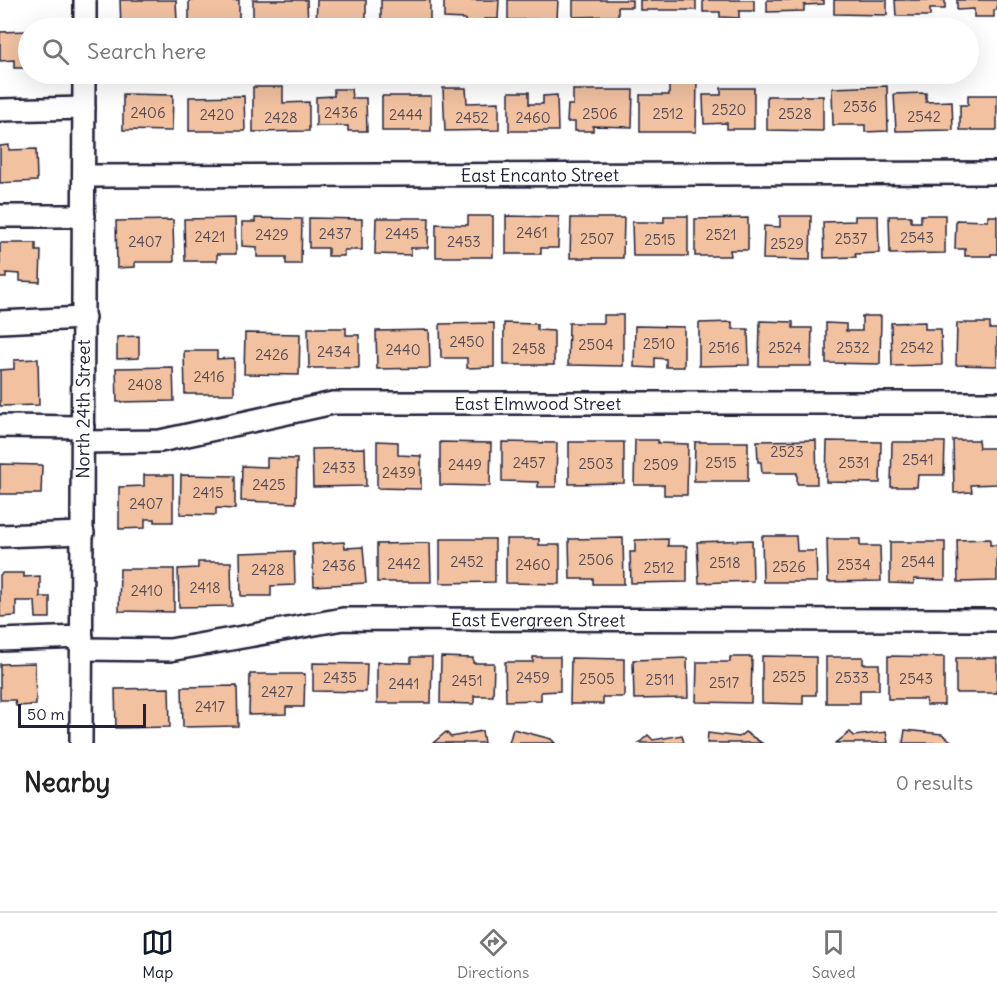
<!DOCTYPE html>
<html lang="en">
<head>
<meta charset="utf-8">
<style>
  body { margin:0; font-family:Delius,sans-serif; background:#f6f6f6; color:#222 }
  .scale { position:absolute; left:18px; bottom:15px; width:128px; box-sizing:border-box; padding-left:6px; border:3px solid #22223b; border-top:0; font-size:16px; line-height:21px; white-space:nowrap; color:#22223b; -webkit-text-stroke:4px #fff; paint-order:stroke }
  .list { margin:0; padding:0; list-style:none }
  h2 { display:flex; justify-content:space-between; align-items:center; height:78px; margin:0; padding:0 24px; font-size:26px }
  h2 small { font-size:20px; font-weight:400; color:#767676 }
  .icon { flex:none; width:33px; height:33px; fill:none; stroke:currentColor; stroke-width:2; stroke-linecap:round; stroke-linejoin:round }
  .map { position:relative; flex:none; width:997px; height:743px; overflow:hidden }
  .search { position:absolute; background:#fff; box-shadow:0 6px 24px #0002; left:18px; right:18px; top:18px; height:66px; display:flex; align-items:center; gap:15px; box-sizing:border-box; padding:0 21px; border-radius:33px; color:#767676; font-size:22px }
  .sheet { height:168px; background:#fff }
  nav { display:flex; justify-content:space-around; align-items:center; box-sizing:border-box; height:84px; border-top:2px solid #e0e0e0; background:#fff; font-size:16px; color:#767676 }
  nav a { display:grid; justify-items:center; gap:3px }
  nav .on { color:#111827 }
  .map>svg:first-child { display:block }
  .building { fill:#f1c1a0; stroke:#22223b; stroke-width:1.5 }
  .lines { fill:none; stroke-linecap:round; stroke-linejoin:round }
  .minor-casing { stroke:#22223b; stroke-width:26 }
  .minor { stroke:#fff; stroke-width:21 }
  .labels { text-anchor:middle; dominant-baseline:central; stroke-width:4.5; stroke-linejoin:round; paint-order:stroke }
  .number-label { font-size:15px; fill:#564a54 }
  .street-label { font-size:18px; fill:#22223b; stroke:#fff }
</style>
</head>
<body>
<div class="map">
<svg width="997" height="743" viewBox="0 0 997 743">
  <rect width="100%" height="100%" fill="#fff"/>
  <filter id="ink" filterUnits="userSpaceOnUse"><feTurbulence type="fractalNoise" baseFrequency=".0167" numOctaves="2"/><feDisplacementMap in="SourceGraphic" scale="12" xChannelSelector="R" yChannelSelector="G"/><feConvolveMatrix kernelMatrix="1 2 1 2 8 2 1 2 1" color-interpolation-filters="sRGB"/></filter>
  <g filter="url(#ink)">
    <path class="building" d="M120 0H176L177 22H151V28H121Z
      M189 0H239V28H189Z
      M253 0H307L308 28H294V21H275V27H253Z
      M317 0H366V28H316Z
      M381 0H430V28H415V20H402V27H381Z
      M444 0H499L498 19H484V27H465V19L444 18Z
      M508 0H558L557 19 508 20Z
      M573 0H632V7H618V16L573 17Z
      M640 0H696V10H640Z
      M703 0H754V11H739V18L720 17V12H703Z
      M767 0H824V4L804 5V11L767 12Z
      M834 0H887V15L834 14Z
      M895 0H945V9H930V16H896Z
      M957 0H997V10H994V17H974V9L957 10Z
      M28 31V68H14V60L0 61V32Z
      M669 80H697L696 132H640V95H669Z
      M887 86 888 131 865 132V125H833L832 88Z
      M253 87H283V103L309 102V131L253 132Z
      M443 88H466L467 103 499 102V130L445 131Z
      M721 88H754V129H727V123L704 124 703 95H721Z
      M334 89H351L352 98H366L367 131H348V126H316V97L334 96Z
      M573 90H633L632 127 593 126V131H575V122H567L568 105H573Z
      M509 92H529V104H543V96L557 95 558 131H509Z
      M926 93V102L952 101 953 130 896 131 894 94Z
      M123 94 173 95 172 131 123 130Z
      M968 95H997V130H960V105H968Z
      M244 96 245 131H189V97Z
      M382 96H431V131H382Z
      M767 96H823V131L767 130Z
      M9 145V150L36 149 37 181 0 183V146Z
      M921 215H945V253L890 254 889 216H911V222H921Z
      M468 216H493V257H436V224L468 225Z
      M506 216 559 217 558 248H541V254H506Z
      M664 216H688V256H633L632 222H664Z
      M780 216H811L810 260 763 259 764 226 780 227Z
      M855 216H878L879 253 855 254 856 257 824 258 823 222 855 221Z
      M988 216H997V254H991V256H965V249H955L956 220 988 221Z
      M235 218 236 254H217V261H185L184 219Z
      M255 218 302 219 301 264H286V257H257V247L242 246V222H255Z
      M309 218 362 219V250H344V256H328V248H309Z
      M376 218H429L428 248H411V255L375 254Z
      M571 218H624L623 258H570Z
      M748 218V250H730L731 256H695V219Z
      M173 220 174 262H135V267L117 268 116 221Z
      M0 243H36V251H41L40 282 20 281V274L6 273V278H0Z
      M604 315H623V366L568 365 569 323H604Z
      M862 316H881L880 364 826 363V323L846 324V331H862Z
      M760 321 793 322V328H812L811 366H759Z
      M732 322V329H748L749 365 699 366V323Z
      M925 322V329H941L942 365 892 366 891 323Z
      M494 323V367L467 368V358H441L440 324Z
      M504 323 537 324V330L554 331V365H504Z
      M957 323H990V329H997V366L956 365Z
      M635 326 684 327V367H666V359L655 358V368L634 367Z
      M308 328H346V335H359V368H309Z
      M429 330 430 368 377 369 376 331Z
      M245 333 300 334 299 375 244 374Z
      M139 336V358L117 359V337Z
      M184 351H217V359L234 358V394H185Z
      M38 359 39 405 0 406V370L14 369V360Z
      M173 367 174 401 117 402 116 368Z
      M635 440H658V443L688 444 687 495H664V485H634Z
      M816 440 817 484H797V473H762L761 462H758L757 441Z
      M953 440H978L979 448H997V484L971 485 972 492 954 493Z
      M377 441 398 442V455L421 456V489L377 488Z
      M827 441 881 442 880 483 826 482Z
      M440 442 491 443 490 486 440 485Z
      M502 442 557 443 556 487H538V482L502 481Z
      M569 442H624V483L569 484Z
      M695 442H748V481H694Z
      M892 442H945L944 475H918L917 487H891Z
      M365 448 366 486 313 487 312 449Z
      M267 458 297 459 296 503 241 501 242 466 267 467Z
      M0 464 42 465 41 494H0Z
      M144 475H173V522H155V519H145V528L119 529V487L144 486Z
      M181 475 235 476V509L216 508V515L180 514Z
      M762 536H796L797 551H816L817 582H763Z
      M623 538 624 584H593V579H570L569 539Z
      M440 539H495V582L440 583Z
      M506 539H539V545H560V584L506 583Z
      M668 539V546H687V582L631 583 630 552H635V540Z
      M827 539H860V546H880L881 581 828 582Z
      M990 539V545H997V581L958 582 957 540Z
      M752 540 753 581 699 583 697 542Z
      M344 542 345 548 363 547 366 583 314 586 312 544Z
      M890 542H945V580L914 579V584L890 583Z
      M430 543 431 582H377V544Z
      M294 551 295 585 271 586V596H241L240 553Z
      M198 562H231L232 606 179 607 178 569 198 568Z
      M120 569H174V612L119 611Z
      M3 573H24V577L40 576V597H50V618H36L35 601H16V616L0 617V575Z
      M762 656 816 657V695H803V704L762 703Z
      M888 656 944 657V705H926V699H888Z
      M411 657H432L431 703H377V662L411 663Z
      M441 657 473 658V663H494L493 696H474V704L440 703Z
      M533 657H560V691L541 692V700L506 701 505 662H533Z
      M730 657H752L751 703 696 702 697 662H730Z
      M826 657H863V664H879V690H860V703H826Z
      M571 658 624 659V697H603V704H570Z
      M687 658 688 698 634 699 633 660Z
      M956 658H997V693H956Z
      M35 663 36 705 16 706 15 700H0V664Z
      M313 663 367 664 366 692 313 691Z
      M250 674H305L304 707H286V714L249 715Z
      M237 686 238 726 183 727 182 687Z
      M169 688 170 727 116 728 115 689Z
      M513 729 551 739 555 743H509Z
      M905 730 942 734 954 743H903Z
      M482 731 484 743H433L446 732 451 737Z
      M745 732 762 743H707L708 733 739 737Z
      M850 732 854 736 886 732 888 743H836Z
      M648 735 653 740 682 735 684 743H639Z"/>
    <g class="lines">
      <g class="minor-casing">
        <g id="minor">
          <path d="M85 28V0"/>
          <path d="M0 110 84 108"/>
          <path id="s1" d="M84 176 997 173"/>
          <path d="M0 216H84"/>
          <path d="M0 322 84 318"/>
          <path d="M0 426 83 427"/>
          <path id="s2" d="M83 442 160 441 333 403H997"/>
          <path d="M0 536 83 533"/>
          <path d="M0 640 82 637"/>
          <path id="s3" d="M82 649 170 650 343 619 997 620"/>
          <path id="s4" d="M81 743 84 74"/>
        </g>
      </g>
      <use href="#minor" class="minor"/>
    </g>
  </g>
  <g class="labels">
    <g class="number-label">
      <text x="860" y="106">2536</text>
      <text x="729" y="109">2520</text>
      <text x="148" y="112">2406</text>
      <text x="341" y="112">2436</text>
      <text x="600" y="113">2506</text>
      <text x="668" y="113">2512</text>
      <text x="795" y="113">2528</text>
      <text x="217" y="114">2420</text>
      <text x="406" y="114">2444</text>
      <text x="924" y="116">2542</text>
      <text x="281" y="117">2428</text>
      <text x="472" y="117">2452</text>
      <text x="533" y="117">2460</text>
      <text x="532" y="232">2461</text>
      <text x="335" y="233">2437</text>
      <text x="402" y="233">2445</text>
      <text x="272" y="234">2429</text>
      <text x="721" y="234">2521</text>
      <text x="210" y="236">2421</text>
      <text x="917" y="237">2543</text>
      <text x="597" y="238">2507</text>
      <text x="851" y="238">2537</text>
      <text x="660" y="239">2515</text>
      <text x="145" y="241">2407</text>
      <text x="464" y="241">2453</text>
      <text x="787" y="243">2529</text>
      <text x="467" y="341">2450</text>
      <text x="659" y="343">2510</text>
      <text x="596" y="344">2504</text>
      <text x="724" y="347">2516</text>
      <text x="785" y="347">2524</text>
      <text x="853" y="347">2532</text>
      <text x="917" y="347">2542</text>
      <text x="529" y="348">2458</text>
      <text x="403" y="349">2440</text>
      <text x="334" y="351">2434</text>
      <text x="272" y="354">2426</text>
      <text x="209" y="376">2416</text>
      <text x="145" y="384">2408</text>
      <text x="787" y="451">2523</text>
      <text x="918" y="459">2541</text>
      <text x="529" y="462">2457</text>
      <text x="721" y="462">2515</text>
      <text x="854" y="462">2531</text>
      <text x="596" y="463">2503</text>
      <text x="465" y="464">2449</text>
      <text x="661" y="464">2509</text>
      <text x="339" y="467">2433</text>
      <text x="399" y="472">2439</text>
      <text x="269" y="484">2425</text>
      <text x="208" y="492">2415</text>
      <text x="146" y="503">2407</text>
      <text x="596" y="559">2506</text>
      <text x="467" y="561">2452</text>
      <text x="918" y="561">2544</text>
      <text x="725" y="562">2518</text>
      <text x="404" y="563">2442</text>
      <text x="533" y="564">2460</text>
      <text x="854" y="564">2534</text>
      <text x="339" y="565">2436</text>
      <text x="789" y="566">2526</text>
      <text x="659" y="567">2512</text>
      <text x="268" y="569">2428</text>
      <text x="205" y="587">2418</text>
      <text x="147" y="590">2410</text>
      <text x="789" y="676">2525</text>
      <text x="340" y="677">2435</text>
      <text x="533" y="677">2459</text>
      <text x="852" y="677">2533</text>
      <text x="597" y="678">2505</text>
      <text x="916" y="678">2543</text>
      <text x="660" y="679">2511</text>
      <text x="467" y="680">2451</text>
      <text x="724" y="682">2517</text>
      <text x="404" y="683">2441</text>
      <text x="277" y="691">2427</text>
      <text x="210" y="706">2417</text>
    </g>
    <g class="street-label">
      <text stroke="none"><textPath href="#s1" startOffset="456">East Encanto Street</textPath></text>
      <text stroke="none"><textPath href="#s2" startOffset="459">East Elmwood Street</textPath></text>
      <text stroke="none"><textPath href="#s4" startOffset="334">North 24th Street</textPath></text>
      <text stroke="none"><textPath href="#s3" startOffset="459">East Evergreen Street</textPath></text>
    </g>
  </g>
</svg>
<div class="scale">50 m</div>
<div class="search"><svg class="icon" aria-label="search" viewBox="0 0 24 24"><circle cx="10" cy="10" r="6"/><path d="M15 15l6 6"/></svg>Search here</div>
</div>
<section class="sheet">
<h2>Nearby<small>0 results</small></h2>
<ul class="list">
</ul>
</section>
<nav>
<a class="on"><svg class="icon" aria-label="map" viewBox="0 0 24 24"><path d="M3 6l6-2 6 2 6-2v14l-6 2-6-2-6 2zM9 4v14M15 6v14"/></svg>Map</a>
<a><svg class="icon" aria-label="directions" viewBox="0 0 24 24"><path d="M12 3l9 9-9 9-9-9zM9 14v-3h6M13 9l2 2-2 2"/></svg>Directions</a>
<a><svg class="icon" aria-label="saved" viewBox="0 0 24 24"><path d="M7 4h10v16l-5-4-5 4z"/></svg>Saved</a>
</nav>
</body>
</html>
